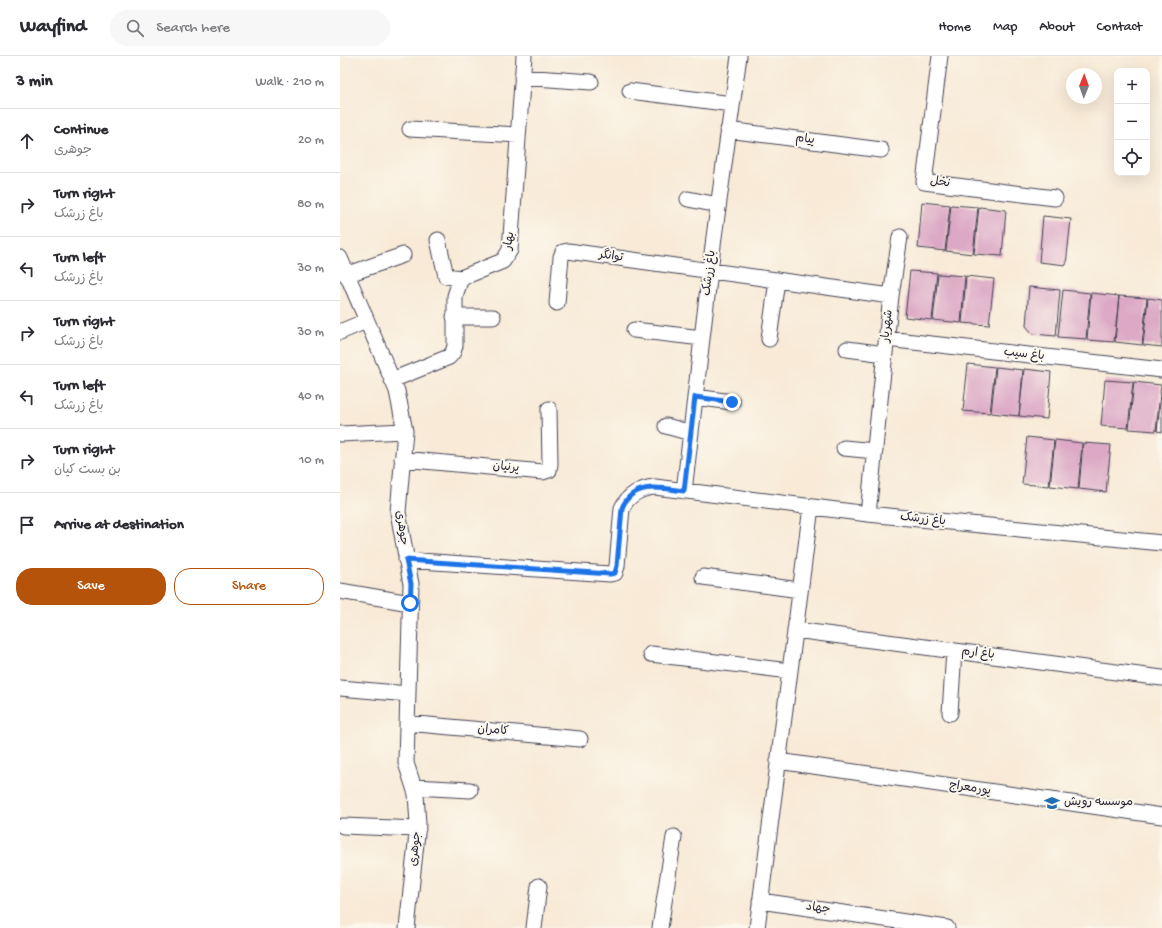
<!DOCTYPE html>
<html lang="en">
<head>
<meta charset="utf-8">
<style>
  body { margin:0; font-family:"Gochi Hand","Playpen Sans Arabic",sans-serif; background:#f7f7f7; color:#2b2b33 }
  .controls { position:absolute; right:12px; top:12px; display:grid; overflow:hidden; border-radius:8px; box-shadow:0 4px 16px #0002 }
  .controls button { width:36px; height:36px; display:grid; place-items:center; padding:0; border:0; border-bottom:1px solid #e1e1e2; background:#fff; color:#2b2b33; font:20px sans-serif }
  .compass { position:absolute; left:726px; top:12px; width:36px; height:36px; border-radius:50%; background:#fff; box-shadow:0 4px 16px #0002; rotate:1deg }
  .stop { position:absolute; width:12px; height:12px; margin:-9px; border:3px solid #1a73e8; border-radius:50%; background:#fff }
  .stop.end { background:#1a73e8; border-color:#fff; box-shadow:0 1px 4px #0008 }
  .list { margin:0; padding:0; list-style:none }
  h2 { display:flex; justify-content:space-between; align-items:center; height:52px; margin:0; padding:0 16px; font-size:17px }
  h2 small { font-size:13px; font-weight:400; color:#7c7c81 }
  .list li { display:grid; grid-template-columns:26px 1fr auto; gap:12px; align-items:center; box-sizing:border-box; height:64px; padding:0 16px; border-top:1px solid #e1e1e2 }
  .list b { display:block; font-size:15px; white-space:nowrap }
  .list p { margin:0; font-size:13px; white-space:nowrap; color:#7c7c81 }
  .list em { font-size:13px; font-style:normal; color:#7c7c81 }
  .actions { display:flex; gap:8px; padding:12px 16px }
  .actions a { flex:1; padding:9px 0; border:1px solid #b45309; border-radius:16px; text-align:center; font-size:14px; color:#b45309 }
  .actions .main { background:#b45309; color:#fff }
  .icon { flex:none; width:22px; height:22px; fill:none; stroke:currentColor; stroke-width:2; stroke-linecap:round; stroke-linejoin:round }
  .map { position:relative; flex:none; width:822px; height:872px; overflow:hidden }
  header { display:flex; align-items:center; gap:24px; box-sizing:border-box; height:56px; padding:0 20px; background:#fff; border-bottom:1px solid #e1e1e2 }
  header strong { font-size:19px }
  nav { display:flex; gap:22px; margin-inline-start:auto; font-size:14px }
  .search { width:280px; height:36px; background:#f7f7f7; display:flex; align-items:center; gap:10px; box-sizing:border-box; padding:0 14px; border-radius:22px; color:#7c7c81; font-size:15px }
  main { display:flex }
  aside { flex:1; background:#fff }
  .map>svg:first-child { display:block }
  .building { fill:#dca8c5 }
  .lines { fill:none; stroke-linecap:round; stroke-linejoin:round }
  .street-casing { stroke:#424052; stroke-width:17 }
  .street { stroke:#fff; stroke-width:15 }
  .route { stroke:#1a73e8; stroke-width:5 }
  .labels { text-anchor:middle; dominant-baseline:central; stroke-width:4; stroke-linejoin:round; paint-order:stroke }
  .street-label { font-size:12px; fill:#22223b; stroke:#fbf7ec }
  .poi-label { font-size:12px; fill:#22223b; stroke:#fbf7ec; text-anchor:start }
</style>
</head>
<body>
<header>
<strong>Wayfind</strong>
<div class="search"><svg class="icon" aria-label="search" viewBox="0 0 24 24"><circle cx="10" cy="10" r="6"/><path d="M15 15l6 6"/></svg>Search here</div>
<nav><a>Home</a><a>Map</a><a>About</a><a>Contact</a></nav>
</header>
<main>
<aside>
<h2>3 min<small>Walk · 210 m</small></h2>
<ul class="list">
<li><svg class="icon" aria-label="ahead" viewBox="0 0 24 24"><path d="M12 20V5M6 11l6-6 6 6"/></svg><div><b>Continue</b><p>جوهری</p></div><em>20 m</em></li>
<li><svg class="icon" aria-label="right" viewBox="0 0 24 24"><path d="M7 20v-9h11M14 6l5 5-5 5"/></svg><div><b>Turn right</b><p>باغ زرشک</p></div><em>80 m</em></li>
<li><svg class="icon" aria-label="left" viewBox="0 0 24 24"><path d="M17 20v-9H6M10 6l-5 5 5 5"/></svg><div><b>Turn left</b><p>باغ زرشک</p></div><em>30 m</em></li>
<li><svg class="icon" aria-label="right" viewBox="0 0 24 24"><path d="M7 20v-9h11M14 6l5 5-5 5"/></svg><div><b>Turn right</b><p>باغ زرشک</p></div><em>30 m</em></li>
<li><svg class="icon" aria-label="left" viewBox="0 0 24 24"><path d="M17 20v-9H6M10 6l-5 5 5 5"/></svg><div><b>Turn left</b><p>باغ زرشک</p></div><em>40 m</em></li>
<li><svg class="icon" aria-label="right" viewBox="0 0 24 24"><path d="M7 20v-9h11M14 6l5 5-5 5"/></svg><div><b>Turn right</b><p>بن بست کیان</p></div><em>10 m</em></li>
<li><svg class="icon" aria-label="arrive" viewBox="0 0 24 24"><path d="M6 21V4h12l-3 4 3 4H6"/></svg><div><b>Arrive at destination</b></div></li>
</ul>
<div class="actions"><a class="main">Save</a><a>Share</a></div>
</aside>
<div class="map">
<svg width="822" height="872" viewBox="0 0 822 872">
  <rect width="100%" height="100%" fill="#fbf7ec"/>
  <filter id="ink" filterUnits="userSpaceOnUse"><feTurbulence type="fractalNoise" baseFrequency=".025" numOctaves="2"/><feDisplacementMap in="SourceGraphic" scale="8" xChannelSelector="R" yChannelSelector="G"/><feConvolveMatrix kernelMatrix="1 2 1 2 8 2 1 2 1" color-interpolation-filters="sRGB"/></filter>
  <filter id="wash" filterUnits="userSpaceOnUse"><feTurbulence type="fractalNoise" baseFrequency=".012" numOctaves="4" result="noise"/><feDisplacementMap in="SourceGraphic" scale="16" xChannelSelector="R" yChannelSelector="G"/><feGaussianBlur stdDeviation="0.9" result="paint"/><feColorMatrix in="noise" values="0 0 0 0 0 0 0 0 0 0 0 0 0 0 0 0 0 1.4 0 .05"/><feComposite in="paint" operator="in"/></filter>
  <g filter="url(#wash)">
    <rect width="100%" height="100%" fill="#f8ead7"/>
    <g id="blocks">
      <path class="building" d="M582 146 610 149 605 195 578 192Z
        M611 149 638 151 633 198 606 195Z
        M639 151 666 154 662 200 634 198Z
        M703 160 731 163 726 209 699 206Z
        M570 215 597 217 592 264 565 261Z
        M598 218 625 220 621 267 593 264Z
        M626 220 654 223 649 269 622 267Z
        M689 231 720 234 716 280 693 278 686 270Z
        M723 234 750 237 746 283 718 281Z
        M751 237 779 240 774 286 747 284Z
        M779 240 807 242 802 289 775 286Z
        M808 242 822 244V291L803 289Z
        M628 308 655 311 650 357 623 355Z
        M656 311 683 314 679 360 651 357Z
        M684 313 711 316 707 363 679 360Z
        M765 324 793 326 788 372 761 370Z
        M794 326 821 329 816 375 789 373Z
        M821 338H822V376L817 375Z
        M687 381 714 384 709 430 682 428Z
        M715 384 742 387 738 433 710 430Z
        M743 387 771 389 766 436 739 433Z"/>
    </g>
  </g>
  <g filter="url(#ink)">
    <use href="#blocks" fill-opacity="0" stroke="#424052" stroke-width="1"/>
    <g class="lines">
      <g class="street-casing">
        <path id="street" d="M600 0 584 126 715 142
          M182 21 251 26
          M290 35 392 48
          M70 73 178 79
          M388 74 541 94
          M348 143 378 149
          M98 184 106 220 121 222
          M0 202 57 335 65 375 58 456 71 528 66 707 76 738 78 768 67 872
          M6 219 63 199
          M551 240 560 181
          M217 247 221 201 223 196 228 195 551 240 528 458
          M114 261H153
          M294 274 362 282
          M0 276 26 265
          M429 283 437 224
          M547 283 822 314
          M507 293 545 298
          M52 324 109 301 113 296 115 290V240L121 222 163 205 170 194 184 0
          M355 341 392 346
          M326 370 351 377
          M0 378 65 375
          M504 392 535 395
          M62 403 203 416 209 414 210 408 209 353
          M344 435 374 181 399 0
          M66 504 270 518 275 517 277 510 282 452C288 439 301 432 315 431L528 458 822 487
          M363 521 460 534
          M0 535 70 547
          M455 574 822 622
          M311 598 449 615
          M0 632 68 638
          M610 657 614 595
          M67 667 240 683
          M438 705 822 760
          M74 731 130 734
          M3 770 78 773
          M420 845 607 872
          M194 872 199 830
          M320 872 334 781
          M417 872 471 451"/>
      </g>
      <use href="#street" class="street"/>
    </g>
  </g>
  <g class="lines" filter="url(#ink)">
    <path class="route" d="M70 547 71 528 66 504 270 518 275 517 277 510 282 452C293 425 322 432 344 435L355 341 392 346"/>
  </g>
  <defs>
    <g id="school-bare" transform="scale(1.2)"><path d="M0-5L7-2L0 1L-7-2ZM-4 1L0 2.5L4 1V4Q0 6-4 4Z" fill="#1f6fb2" stroke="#fbf7ec" stroke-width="2.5" paint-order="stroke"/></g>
  </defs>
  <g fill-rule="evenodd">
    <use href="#school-bare" x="712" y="747"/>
  </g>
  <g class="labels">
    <g class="street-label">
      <text transform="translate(465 84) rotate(7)">پیام</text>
      <text transform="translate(600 127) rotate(10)">نخل</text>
      <text transform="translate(170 185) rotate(-80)">بهار</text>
      <text transform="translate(271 201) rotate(8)">توانگر</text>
      <text transform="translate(370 217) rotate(-83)">باغ زرشک</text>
      <text transform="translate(548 270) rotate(-84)">شهریار</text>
      <text transform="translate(684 299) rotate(6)">باغ سیب</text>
      <text transform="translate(166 412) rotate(5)">پرنیان</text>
      <text transform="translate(583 464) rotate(6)">باغ زرشک</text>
      <text transform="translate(61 472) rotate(82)">جوهری</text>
      <text transform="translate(638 598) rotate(7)">باغ ارم</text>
      <text transform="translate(153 675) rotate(5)">کامران</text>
      <text transform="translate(630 733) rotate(8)">پورمعراج</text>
      <text transform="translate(76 793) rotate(-84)">جوهری</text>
      <text transform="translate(478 853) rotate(8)">جهاد</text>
    </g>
    <g class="poi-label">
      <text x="724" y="747">موسسه رویش</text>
    </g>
  </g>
</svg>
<div class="controls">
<button>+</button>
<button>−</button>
<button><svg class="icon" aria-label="locate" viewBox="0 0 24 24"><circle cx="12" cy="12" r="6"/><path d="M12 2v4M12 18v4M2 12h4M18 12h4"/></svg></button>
</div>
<svg class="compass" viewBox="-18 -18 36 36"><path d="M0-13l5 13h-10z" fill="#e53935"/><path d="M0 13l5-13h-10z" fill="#7c7c81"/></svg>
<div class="stop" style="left:70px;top:547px"></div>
<div class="stop end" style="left:392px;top:346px"></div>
</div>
</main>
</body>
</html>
